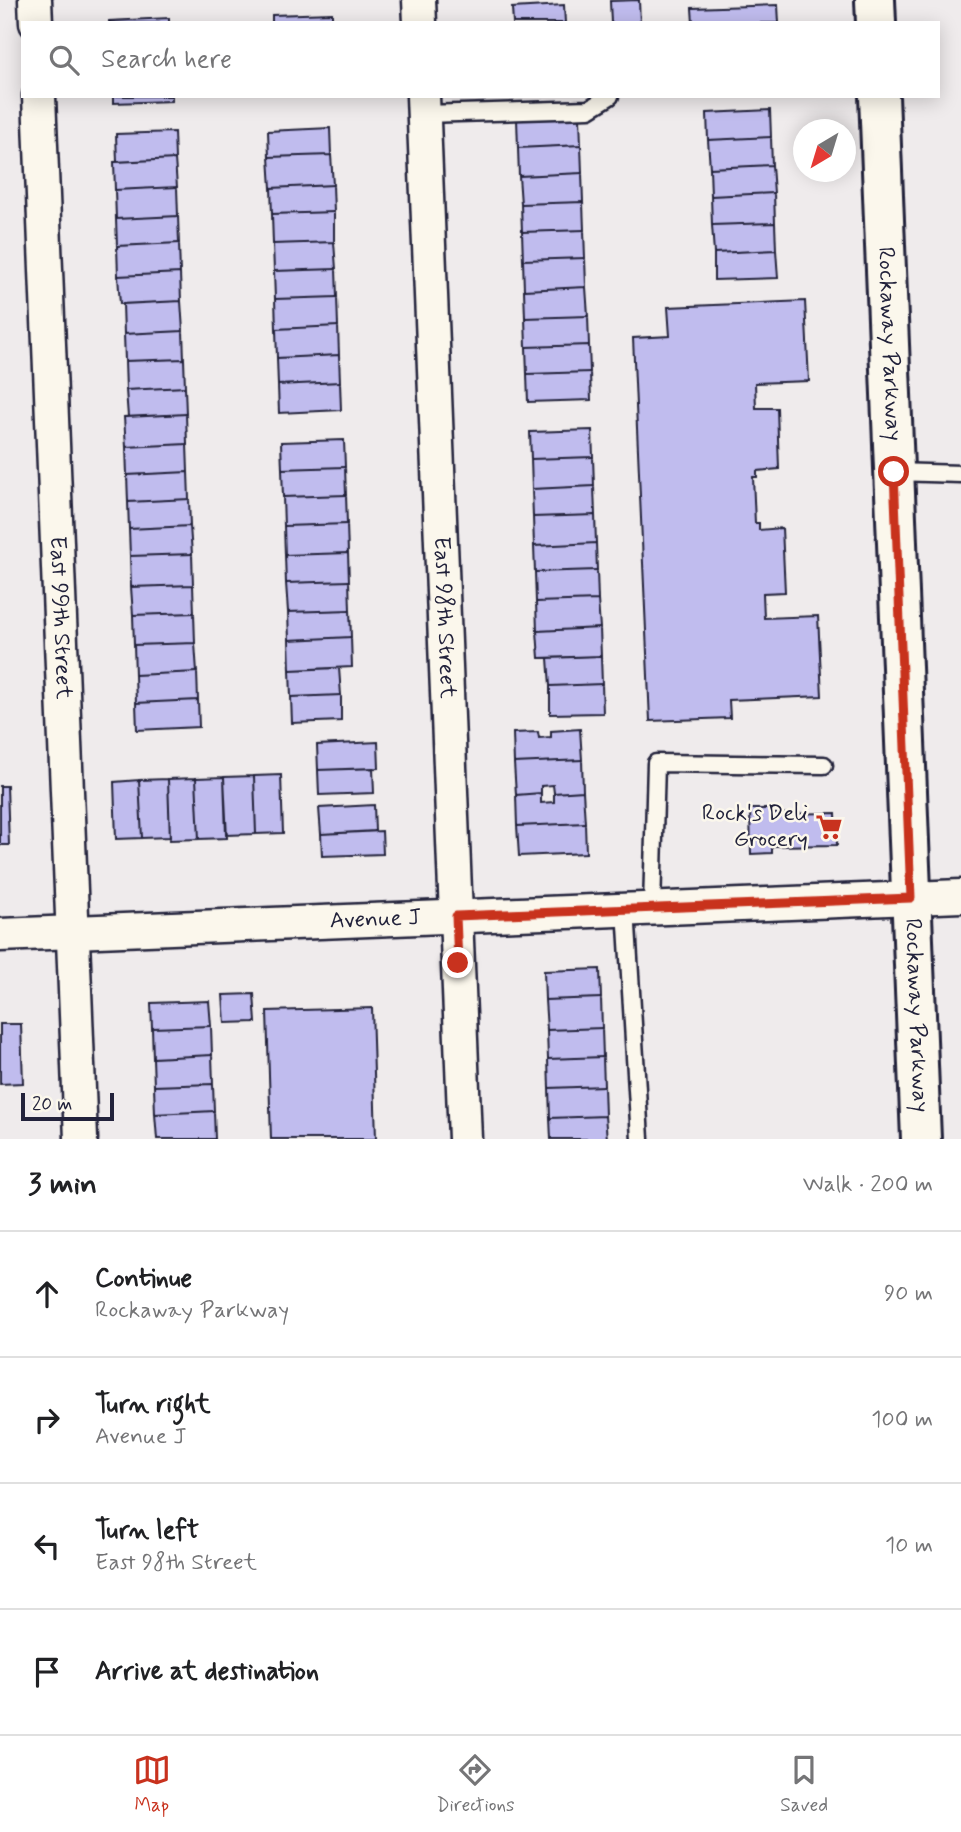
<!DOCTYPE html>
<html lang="en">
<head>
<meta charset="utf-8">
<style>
  body { margin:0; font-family:Mynerve,sans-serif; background:#f2f2f2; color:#202124 }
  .compass { position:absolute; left:793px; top:119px; width:63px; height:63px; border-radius:50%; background:#fff; box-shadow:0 4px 18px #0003; rotate:218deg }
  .scale { position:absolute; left:21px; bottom:18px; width:93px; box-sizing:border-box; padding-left:7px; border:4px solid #22223b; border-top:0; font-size:19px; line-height:24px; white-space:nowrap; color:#22223b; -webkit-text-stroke:5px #fbf7ec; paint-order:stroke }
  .stop { position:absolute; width:21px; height:21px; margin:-16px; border:5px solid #c8321e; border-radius:50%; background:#fff }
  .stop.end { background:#c8321e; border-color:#fff; box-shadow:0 2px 7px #0008 }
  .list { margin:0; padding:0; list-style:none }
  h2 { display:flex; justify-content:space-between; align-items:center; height:91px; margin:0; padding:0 28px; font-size:30px }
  h2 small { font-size:23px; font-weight:400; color:#757577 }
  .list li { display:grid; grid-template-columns:46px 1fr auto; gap:21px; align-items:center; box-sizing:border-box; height:126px; padding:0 28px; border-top:2px solid #e0e0e0 }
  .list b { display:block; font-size:26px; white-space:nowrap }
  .list p { margin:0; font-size:23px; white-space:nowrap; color:#757577 }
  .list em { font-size:23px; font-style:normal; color:#757577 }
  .icon { flex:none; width:38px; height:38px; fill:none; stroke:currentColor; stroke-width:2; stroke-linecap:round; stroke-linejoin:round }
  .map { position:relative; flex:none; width:961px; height:1139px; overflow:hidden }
  .search { position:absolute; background:#fff; box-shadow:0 4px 18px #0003; left:21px; right:21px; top:21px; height:77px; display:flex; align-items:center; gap:18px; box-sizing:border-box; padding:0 24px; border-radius:0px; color:#757577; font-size:26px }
  .sheet { height:595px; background:#fff }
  nav { display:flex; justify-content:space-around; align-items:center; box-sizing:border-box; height:98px; border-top:2px solid #e0e0e0; background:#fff; font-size:19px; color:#757577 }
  nav a { display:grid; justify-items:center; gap:4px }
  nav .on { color:#c8321e }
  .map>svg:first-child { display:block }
  .building { fill:#c0bcee; stroke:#22223b; stroke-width:2 }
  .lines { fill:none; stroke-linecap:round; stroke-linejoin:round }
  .lane-casing { stroke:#22223b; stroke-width:21 }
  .street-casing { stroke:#22223b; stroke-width:37 }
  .secondary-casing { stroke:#22223b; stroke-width:44 }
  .lane { stroke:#fbf7ec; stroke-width:16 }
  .street { stroke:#fbf7ec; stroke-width:32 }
  .secondary { stroke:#fbf7ec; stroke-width:38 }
  .route { stroke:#c8321e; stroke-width:9 }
  .labels { text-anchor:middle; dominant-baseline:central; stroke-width:5; stroke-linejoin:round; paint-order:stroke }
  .street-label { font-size:23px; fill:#22223b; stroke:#fbf7ec }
  .poi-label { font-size:23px; fill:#22223b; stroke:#fbf7ec; text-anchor:end }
</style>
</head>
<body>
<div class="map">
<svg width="961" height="1139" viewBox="0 0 961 1139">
  <rect width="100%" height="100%" fill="#efebec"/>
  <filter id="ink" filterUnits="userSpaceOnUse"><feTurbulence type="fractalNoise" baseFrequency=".0143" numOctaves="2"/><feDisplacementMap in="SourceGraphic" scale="14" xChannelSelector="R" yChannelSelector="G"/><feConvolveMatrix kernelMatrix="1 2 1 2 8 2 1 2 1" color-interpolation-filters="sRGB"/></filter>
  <g filter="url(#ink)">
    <path class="building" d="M639 0 640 23H611L610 1Z
      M564 5 565 23H513L512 8Z
      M778 5 779 23H693L692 8Z
      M332 13V23H272V15Z
      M169 18V23H109V21Z
      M113 96H172V101L113 103Z
      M770 110 771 137 708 140 707 113Z
      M580 117 581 145 518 148 517 119Z
      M330 128 331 155 269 157 268 131Z
      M174 132 175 159 117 162 116 134Z
      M771 137 772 165 710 168 708 140Z
      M581 145 582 173 519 176 518 148Z
      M331 155 333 185 271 188 269 157Z
      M175 159 177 187 115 190 114 162Z
      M772 165 774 193 711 196 710 168Z
      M582 173 583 202 521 204 519 176Z
      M333 185 334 212 272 214 271 188Z
      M177 187 178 216 116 219 115 190Z
      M774 193 775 223 712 225 711 196Z
      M583 202 584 230 522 232 521 204Z
      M334 212V242L273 244 272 214Z
      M178 216 179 243 117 246 116 219Z
      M775 223 776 250 714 253 712 225Z
      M584 230 585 258 523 260 522 232Z
      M334 242 336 269 274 271 273 244Z
      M179 243 180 273 118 276 117 246Z
      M776 250 778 278 714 280V253Z
      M585 258 586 287 524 290 523 260Z
      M336 269 337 297 275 299 274 271Z
      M180 273 181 301 120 304 118 276Z
      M586 287 588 316 525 318 524 290Z
      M337 297 338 326 276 329 275 299Z
      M181 301 183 331 124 334 123 304Z
      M805 301 809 381 755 383 756 408H777L779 469 757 471V477H753L755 523H759V530L782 528 785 592 763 593 764 618 818 616 822 696 729 700 730 718 650 721 633 338 670 336 668 307Z
      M588 316 589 345 526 347 525 318Z
      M338 326 339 355 277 358 276 329Z
      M183 331 184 359 125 361 124 334Z
      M589 345 590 372 527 374 526 347Z
      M339 355 340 382 278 385 277 358Z
      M184 359 185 387 126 390 125 361Z
      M590 372 591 400 528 402 527 374Z
      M340 382 341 410 279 413 278 385Z
      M185 387 186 414 128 417 126 390Z
      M186 414 187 444 126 447 124 417Z
      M592 430 593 457 531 459 530 432Z
      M344 440 345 467 282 469 281 442Z
      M187 444 188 472 127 475 126 447Z
      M593 457 594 486 532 489 531 459Z
      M345 467 346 495 283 497 282 469Z
      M188 472 189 499 128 502 127 475Z
      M594 486 595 515 533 517 532 489Z
      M346 495 347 524 284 526 283 497Z
      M189 499 190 526 129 529 128 502Z
      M595 515 596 543 534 546 533 517Z
      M347 524 348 553 285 555 284 526Z
      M190 526 192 554 130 556 129 529Z
      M596 543 597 570 535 572 534 546Z
      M348 553 349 581 286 583 285 555Z
      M192 554 193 585 131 587 130 556Z
      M597 570 598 600 536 602 535 572Z
      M349 581 350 610 288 612 286 583Z
      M193 585 194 613 133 615 131 587Z
      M598 600 600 628 537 631 536 602Z
      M350 610 351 637 289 640 288 612Z
      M194 613 195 643 134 645 133 615Z
      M600 628 601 656 539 658 537 631Z
      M351 637 352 667 290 670 289 640Z
      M195 643 197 672 135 675 134 645Z
      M601 656 602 684 550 686 548 658Z
      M339 668 341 695 291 697 290 670Z
      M197 672 198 700 136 703 135 675Z
      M602 684 603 713 550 714V686Z
      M341 695V721L292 723 291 697Z
      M198 700 199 727 137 730 136 703Z
      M580 729 582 760 514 763 513 733 538 732 539 738 551 737V731Z
      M378 742 379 768 318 770 317 745Z
      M582 760 583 791 554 793 553 785 541 786V793L516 795 514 763Z
      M373 768 374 793 319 795 318 770Z
      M281 775 283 833 256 834 254 776Z
      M254 776 256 834 226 835 224 777Z
      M224 777 227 838 199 839 196 778Z
      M196 778 199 839 170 840 168 779Z
      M168 779 170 837 142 838 139 780Z
      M139 780 142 838 116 839 114 782Z
      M0 786H7L9 845H0Z
      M583 791 585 823 517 826 516 795 541 793V803L554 802V793Z
      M374 805 375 831 321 834 319 808Z
      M750 809H771L772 814 836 813 837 845 772 846V853L751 854Z
      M585 823 586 853 519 856 517 826Z
      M382 831 383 854 322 856 321 834Z
      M600 969 601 998 545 1000 544 971Z
      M254 994 256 1022 225 1023 223 995Z
      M601 998 602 1028 547 1030 545 1000Z
      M209 1001 211 1026 152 1028 151 1003Z
      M372 1008 376 1139H271L267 1011Z
      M0 1024H21L23 1083 0 1084Z
      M211 1026 212 1055 153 1058 152 1028Z
      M602 1028 603 1057 548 1059 547 1030Z
      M212 1055 213 1084 154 1086 153 1058Z
      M603 1057 604 1086 549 1088 548 1059Z
      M213 1084 214 1111 155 1114 154 1086Z
      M604 1086 605 1116 550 1118 549 1088Z
      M214 1111 215 1139H157L155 1114Z
      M605 1116 607 1139H551L550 1118Z"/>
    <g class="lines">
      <g class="lane-casing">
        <path id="lane" d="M424 114 589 109 610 96
          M894 472 961 474
          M652 908 656 763 824 765
          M626 909 640 1139"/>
      </g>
      <g class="street-casing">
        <g id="street">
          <path d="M35 0 36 23"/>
          <path d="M419 0 420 23"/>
          <path id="s1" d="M39 96 81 1139"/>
          <path id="s2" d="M423 96 465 1139"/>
          <path id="s3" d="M0 935 961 896"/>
        </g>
      </g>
      <g class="secondary-casing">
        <g id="secondary">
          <path d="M875 0 876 23"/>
          <path id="s4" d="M879 96 921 1139"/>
        </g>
      </g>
      <use href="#lane" class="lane"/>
      <use href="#street" class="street"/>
      <use href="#secondary" class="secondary"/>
    </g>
  </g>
  <g class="lines" filter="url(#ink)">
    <path class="route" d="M458 963 456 916 911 898 894 472"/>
  </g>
  <defs>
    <g id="supermarket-bare" transform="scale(2.1)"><path d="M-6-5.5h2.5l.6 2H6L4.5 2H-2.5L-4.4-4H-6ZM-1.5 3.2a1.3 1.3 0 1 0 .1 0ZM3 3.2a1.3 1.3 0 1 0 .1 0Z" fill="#c8321e" stroke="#fbf7ec" stroke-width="2.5" paint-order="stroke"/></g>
  </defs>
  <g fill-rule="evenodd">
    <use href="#supermarket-bare" x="829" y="827"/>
  </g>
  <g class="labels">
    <g class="street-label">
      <text stroke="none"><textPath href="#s4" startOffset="248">Rockaway Parkway</textPath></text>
      <text stroke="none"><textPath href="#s1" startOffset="522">East 99th Street</textPath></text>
      <text stroke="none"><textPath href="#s2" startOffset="522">East 98th Street</textPath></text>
      <text stroke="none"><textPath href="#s3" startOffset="376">Avenue J</textPath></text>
      <text stroke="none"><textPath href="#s4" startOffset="920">Rockaway Parkway</textPath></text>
    </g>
    <g class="poi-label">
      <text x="808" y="814">Rock's Deli<tspan x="808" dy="26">Grocery</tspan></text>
    </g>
  </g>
</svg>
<svg class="compass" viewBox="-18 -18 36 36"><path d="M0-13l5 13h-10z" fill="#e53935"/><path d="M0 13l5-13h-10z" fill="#757577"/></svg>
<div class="scale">20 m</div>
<div class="stop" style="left:894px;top:472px"></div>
<div class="stop end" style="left:458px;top:963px"></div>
<div class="search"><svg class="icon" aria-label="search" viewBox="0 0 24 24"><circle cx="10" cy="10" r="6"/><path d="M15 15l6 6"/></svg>Search here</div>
</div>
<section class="sheet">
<h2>3 min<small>Walk · 200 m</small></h2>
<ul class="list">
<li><svg class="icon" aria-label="ahead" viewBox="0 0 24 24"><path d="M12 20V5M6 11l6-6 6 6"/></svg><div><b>Continue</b><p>Rockaway Parkway</p></div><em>90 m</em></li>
<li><svg class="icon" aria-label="right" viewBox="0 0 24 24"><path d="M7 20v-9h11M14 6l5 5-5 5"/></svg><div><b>Turn right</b><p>Avenue J</p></div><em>100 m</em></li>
<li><svg class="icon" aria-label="left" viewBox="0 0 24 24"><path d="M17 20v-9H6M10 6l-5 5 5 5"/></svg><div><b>Turn left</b><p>East 98th Street</p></div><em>10 m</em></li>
<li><svg class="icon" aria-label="arrive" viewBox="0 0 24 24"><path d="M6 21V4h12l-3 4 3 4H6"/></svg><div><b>Arrive at destination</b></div></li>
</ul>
</section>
<nav>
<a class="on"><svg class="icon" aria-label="map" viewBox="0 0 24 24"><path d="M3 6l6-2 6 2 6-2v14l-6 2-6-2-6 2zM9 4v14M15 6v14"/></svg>Map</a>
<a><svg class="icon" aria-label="directions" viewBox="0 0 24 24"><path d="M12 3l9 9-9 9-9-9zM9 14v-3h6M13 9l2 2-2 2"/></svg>Directions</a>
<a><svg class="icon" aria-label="saved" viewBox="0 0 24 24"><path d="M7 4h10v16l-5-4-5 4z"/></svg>Saved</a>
</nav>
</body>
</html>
